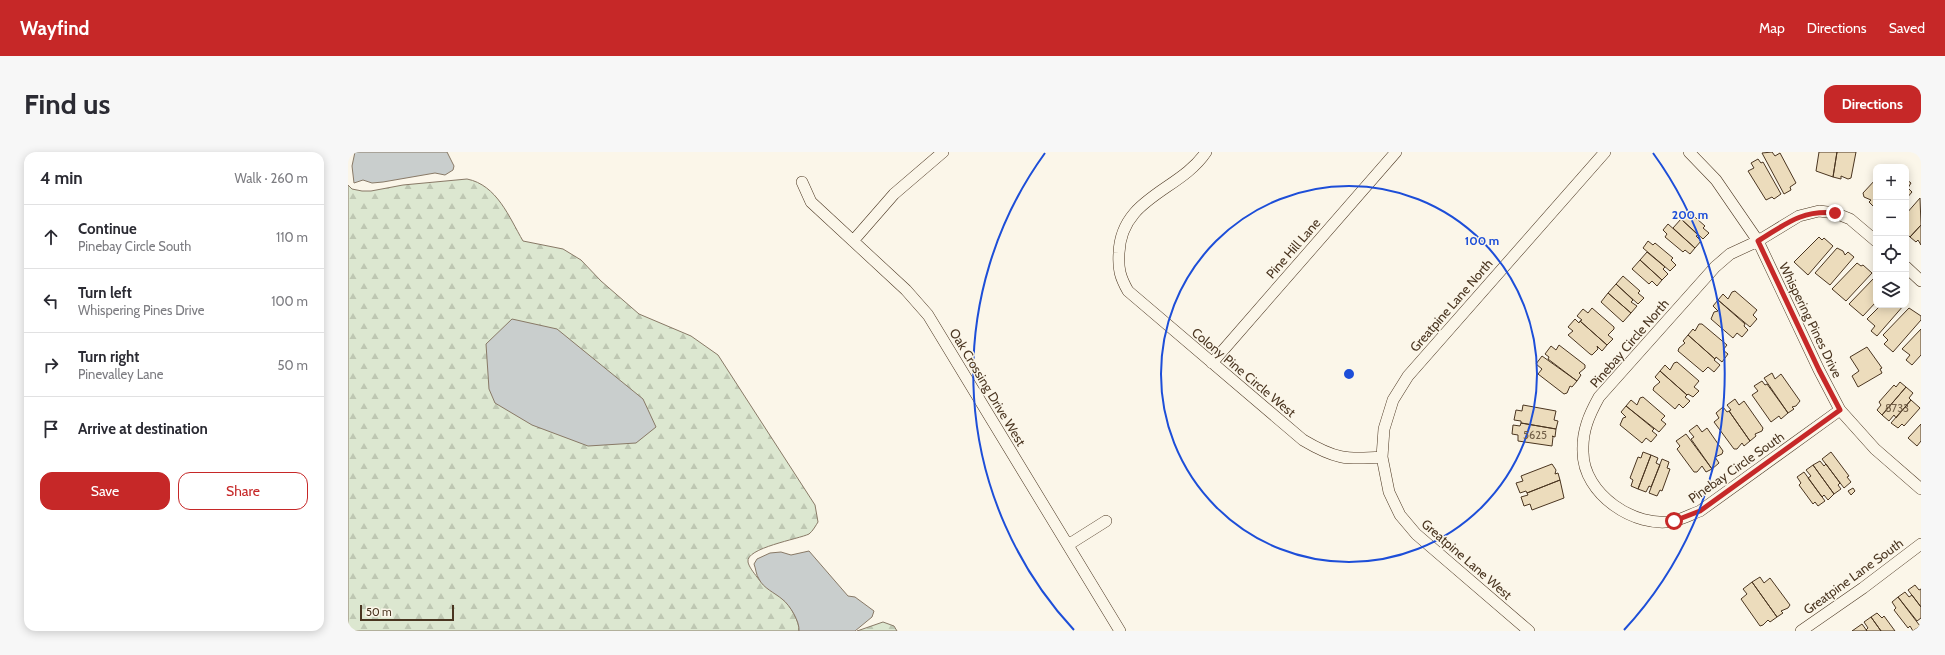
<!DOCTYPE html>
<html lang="en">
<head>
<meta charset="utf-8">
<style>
  body { margin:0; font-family:Cabin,sans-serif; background:#f7f7f7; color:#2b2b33 }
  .controls { position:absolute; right:12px; top:12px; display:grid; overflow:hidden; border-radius:8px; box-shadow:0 2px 10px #0003 }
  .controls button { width:36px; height:36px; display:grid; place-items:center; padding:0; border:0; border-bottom:1px solid #e1e1e2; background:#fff; color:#2b2b33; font:20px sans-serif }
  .scale { position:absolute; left:12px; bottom:10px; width:94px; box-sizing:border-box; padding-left:4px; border:2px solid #4a3520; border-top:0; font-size:11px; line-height:14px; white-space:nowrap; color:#4a3520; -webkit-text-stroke:3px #fbf6e9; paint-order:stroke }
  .stop { position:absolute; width:12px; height:12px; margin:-9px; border:3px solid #c62828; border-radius:50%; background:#fff }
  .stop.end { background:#c62828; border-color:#fff; box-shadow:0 1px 4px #0008 }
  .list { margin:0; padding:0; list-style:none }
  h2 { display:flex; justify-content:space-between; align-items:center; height:52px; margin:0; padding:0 16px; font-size:17px }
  h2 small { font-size:13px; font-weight:400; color:#7c7c81 }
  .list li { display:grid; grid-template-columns:26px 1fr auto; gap:12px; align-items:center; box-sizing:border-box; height:64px; padding:0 16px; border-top:1px solid #e1e1e2 }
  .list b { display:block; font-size:15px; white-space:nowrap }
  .list p { margin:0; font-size:13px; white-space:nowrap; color:#7c7c81 }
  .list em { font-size:13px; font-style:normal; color:#7c7c81 }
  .actions { display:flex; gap:8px; padding:12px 16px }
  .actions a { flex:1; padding:9px 0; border:1px solid #c62828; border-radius:12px; text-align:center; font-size:14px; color:#c62828 }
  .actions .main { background:#c62828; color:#fff }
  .icon { flex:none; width:22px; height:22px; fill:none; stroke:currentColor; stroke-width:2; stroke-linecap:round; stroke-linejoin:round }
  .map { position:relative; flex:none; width:1573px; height:479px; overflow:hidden; border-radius:12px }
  header { display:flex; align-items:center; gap:24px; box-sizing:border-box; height:56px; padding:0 20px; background:#c62828; color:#fff }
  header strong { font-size:19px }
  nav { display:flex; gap:22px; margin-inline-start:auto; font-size:14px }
  .intro { display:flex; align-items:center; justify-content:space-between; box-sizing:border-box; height:96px; padding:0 24px }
  h1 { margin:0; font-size:28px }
  .button { padding:10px 18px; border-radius:12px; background:#c62828; color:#fff; font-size:14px; font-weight:700 }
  main { display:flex; gap:24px; padding:0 24px }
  aside { flex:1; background:#fff; border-radius:12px; box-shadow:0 2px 10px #0003 }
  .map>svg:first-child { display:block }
  .forest { fill:url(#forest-firs); stroke:#887966 }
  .water { fill:#c9cecd; stroke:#887966 }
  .building { fill:#ecdcbc; stroke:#4a3520 }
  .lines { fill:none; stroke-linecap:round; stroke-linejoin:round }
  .minor-casing { stroke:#4a3520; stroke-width:12 }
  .minor { stroke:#fbf6e9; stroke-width:11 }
  .route { stroke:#c62828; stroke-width:5 }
  .ring { fill:none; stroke:#1d4ed8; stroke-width:2 }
  .labels { text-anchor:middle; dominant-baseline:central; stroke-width:3; stroke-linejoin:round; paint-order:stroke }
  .number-label { font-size:11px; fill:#725f47 }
  .street-label { font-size:13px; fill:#4a3520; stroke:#fbf6e9 }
  .centre { fill:#1d4ed8; stroke:#fbf6e9; stroke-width:2 }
  .ring-label { font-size:12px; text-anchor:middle; font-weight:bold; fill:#1d4ed8; stroke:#fbf6e9; stroke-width:3; stroke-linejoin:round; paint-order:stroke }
</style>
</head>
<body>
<header>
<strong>Wayfind</strong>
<nav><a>Map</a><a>Directions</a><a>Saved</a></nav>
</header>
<div class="intro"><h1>Find us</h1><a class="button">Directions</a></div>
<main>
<aside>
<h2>4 min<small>Walk · 260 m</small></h2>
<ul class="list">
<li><svg class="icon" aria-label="ahead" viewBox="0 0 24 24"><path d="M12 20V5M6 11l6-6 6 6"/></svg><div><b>Continue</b><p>Pinebay Circle South</p></div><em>110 m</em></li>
<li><svg class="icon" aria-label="left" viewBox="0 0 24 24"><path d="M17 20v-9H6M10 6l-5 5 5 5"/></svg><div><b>Turn left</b><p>Whispering Pines Drive</p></div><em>100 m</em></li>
<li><svg class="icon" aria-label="right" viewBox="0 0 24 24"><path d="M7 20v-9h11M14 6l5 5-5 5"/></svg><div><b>Turn right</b><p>Pinevalley Lane</p></div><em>50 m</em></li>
<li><svg class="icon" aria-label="arrive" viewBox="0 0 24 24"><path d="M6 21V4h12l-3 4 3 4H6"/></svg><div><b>Arrive at destination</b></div></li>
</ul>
<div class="actions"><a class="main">Save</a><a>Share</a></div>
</aside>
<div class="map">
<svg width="1573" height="479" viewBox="0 0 1573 479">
  <defs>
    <pattern id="forest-firs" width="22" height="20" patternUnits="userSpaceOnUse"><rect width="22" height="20" fill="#dce7d0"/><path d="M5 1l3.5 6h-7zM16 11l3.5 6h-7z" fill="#bec7b2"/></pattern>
  </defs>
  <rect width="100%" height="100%" fill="#fbf6e9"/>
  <path class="forest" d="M119 27C149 33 161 65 175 89L215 97 233 108 253 129 291 162 343 184 370 203 467 353 470 370C468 373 465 379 461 382 451 387 397 396 400 410 401 415 406 421 409 425 416 435 426 440 435 447 442 453 452 470 451 479H0V33L4 37 14 39H23L55 33Z
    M535 470 546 474 549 479H509Z"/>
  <path class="water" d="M7 0H99L106 14 105 18 97 23 87 21 35 30 24 31 15 28 6 31 4 14Z
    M164 167 209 177 295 247 308 275 288 291 240 294 184 273 147 251 141 237 138 192Z
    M461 399 500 444 507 445 526 459 524 465 507 479H451C452 470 442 453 434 447 427 441 415 436 411 427 408 423 408 417 406 412L409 407 422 401 433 400 443 403Z"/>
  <path class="building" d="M1424 0 1427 4 1432 1 1448 31 1442 35 1443 38 1436 42 1414 1Z
    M1471 0H1489L1485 25 1468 19Z
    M1489 0H1508L1503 26 1500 27 1493 24V27L1485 25Z
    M1410 7 1413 11 1415 10 1433 42 1426 47 1424 45 1418 48 1400 19 1406 16 1403 11Z
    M1528 27V55L1527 56 1521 50 1523 48 1516 45 1515 41Z
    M1558 27 1563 31 1560 36 1564 40 1558 47Z
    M1572 46 1573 73 1562 85 1558 81V62Z
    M1340 59 1357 74 1355 76 1361 81 1355 87 1333 67Z
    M1333 67 1350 83 1348 84 1353 89 1347 96 1325 76Z
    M1320 72 1347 96 1342 102 1337 98 1335 100 1317 85 1319 82 1315 78Z
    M1573 73V93L1570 88 1568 90 1562 85Z
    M1471 85 1474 88 1476 86 1485 94 1460 123 1446 110Z
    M1300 89 1305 93 1307 91 1325 106 1323 108 1328 113 1322 119 1295 96Z
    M1489 96 1495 99 1497 103 1500 100 1506 105 1482 133 1467 121Z
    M1299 100 1317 115 1315 117 1320 122 1314 128 1292 108Z
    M1292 108 1314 128 1309 134 1304 129 1301 132 1284 117Z
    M1509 111 1513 114 1515 113 1524 121 1498 149 1484 137Z
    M1275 124 1292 139 1290 141 1296 146 1290 152 1268 132Z
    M1526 126 1528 128V150L1515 164 1501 152Z
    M1268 132 1285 148 1283 150 1289 154 1283 161 1260 141Z
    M1387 139 1409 158 1405 163 1409 167 1402 175 1370 148 1375 142 1380 147 1384 140Z
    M1260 141 1283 161 1275 170 1253 150Z
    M1370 148 1397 172 1396 174 1400 178 1394 185 1389 181 1385 186 1363 167 1366 160 1370 159 1365 154Z
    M1533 153H1556L1529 184 1523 179 1527 174 1519 167Z
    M1244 156 1266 175V177L1260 183 1265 187 1259 193 1232 169 1234 168 1229 164 1235 157 1240 161Z
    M1561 156 1573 164V168L1545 200 1536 192 1540 188 1535 183Z
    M1227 167 1231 171 1232 169 1259 193 1254 199 1249 194 1250 197 1244 203 1242 202 1220 183 1225 179 1220 175Z
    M1351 172H1354L1379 193 1375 198 1380 202 1374 210 1368 205 1367 207 1340 183 1345 177 1347 179Z
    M1573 177V203L1564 213 1558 208 1562 203 1554 197Z
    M1340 183 1367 207 1366 208 1372 213 1366 220 1360 215 1355 220 1330 199 1331 196 1337 191 1335 189Z
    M1211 193 1237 213V216L1231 221 1233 223 1229 229 1200 207 1201 205 1197 202 1203 194 1208 198Z
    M1519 195 1534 216 1532 217 1534 221 1510 235 1504 224 1511 219 1502 205Z
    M1194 204 1229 229 1224 235 1222 234 1219 241 1216 242 1190 222 1194 217 1188 212Z
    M1329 210 1351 229 1346 235 1351 239 1345 245 1340 242 1339 243 1312 219 1317 213 1322 218 1326 211Z
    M1312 219 1339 243 1337 245 1342 249 1335 256 1331 252 1327 257 1305 238 1306 235 1312 230 1307 225Z
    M1424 221 1427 227 1433 222 1452 249 1448 254 1444 255 1446 257 1440 261 1416 226Z
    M1414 229 1417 233 1419 232 1440 261 1433 267 1431 264 1423 270 1404 243 1410 239 1406 234Z
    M1552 230 1558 235 1534 263 1529 258 1533 253 1531 250 1546 233 1548 235Z
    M1558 235 1565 241 1561 246 1563 248 1548 266 1546 263 1541 269 1534 263Z
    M1295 245 1317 264 1313 268 1318 272 1311 280 1278 254 1283 248 1289 253 1292 246Z
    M1387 247 1391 253 1396 249 1415 276 1414 279 1407 282 1408 284 1402 289 1381 259 1383 258 1379 253Z
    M1563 248 1572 256 1556 274 1554 272 1550 276 1543 271Z
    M1175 253 1208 259 1206 268 1210 269 1208 277 1173 271V269L1166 268 1168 258 1174 259Z
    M1278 254 1306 277 1304 279 1309 283 1303 290 1298 286 1294 291 1272 273 1275 266 1278 265 1273 260Z
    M1375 255 1379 260 1381 259 1402 289 1396 294 1394 291 1389 297H1386L1366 270 1371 266 1368 261Z
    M1173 271 1208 277 1207 285 1204 284 1205 285 1204 294 1170 289V283L1164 282 1165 273 1172 274Z
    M1573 272V289L1569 294 1560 286Z
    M1349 273 1354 280 1359 276 1375 299 1374 302 1367 305 1371 311 1364 317 1343 287 1346 285 1341 279Z
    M1338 282 1364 317 1358 320 1354 314 1349 320H1346L1329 297 1332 294 1328 289Z
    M1295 300 1303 303 1290 337 1283 334 1285 328 1282 326 1290 305 1293 306Z
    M1483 300 1501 324 1499 325 1503 330 1496 336 1474 307Z
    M1303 303 1310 306 1308 311 1312 313 1303 335 1301 334 1298 340 1290 337Z
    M1314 307 1321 310 1319 316 1322 317 1314 339 1312 338 1309 344 1301 341Z
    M1472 309 1476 314 1478 312 1492 331 1490 333 1493 337 1486 342 1465 313Z
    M1204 312 1208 318 1207 322 1210 321 1212 328 1179 341 1178 339 1172 341 1168 331 1175 329 1173 324Z
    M1465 313 1486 342 1480 348 1476 343 1474 345 1460 326 1463 324 1458 318Z
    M1456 320 1477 349 1470 354 1467 350 1465 352 1451 333 1453 331 1449 325Z
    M1212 328 1216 346 1184 358 1182 352 1176 354 1173 345 1180 343 1179 341Z
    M1505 336 1507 339 1503 343 1500 339Z
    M1412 425 1416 431 1422 426 1442 453 1440 456 1433 459 1435 461 1429 465 1404 430Z
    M1404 430 1429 465 1422 470 1420 468 1415 473 1412 474 1393 447 1399 442 1395 437Z
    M1567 433 1571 438 1573 437V455L1560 438Z
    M1557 440 1561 445 1564 443 1573 455V466L1569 469 1550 445Z
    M1550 445 1572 474 1565 479 1562 474 1560 476 1546 458 1548 456 1544 450Z
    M1529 461 1534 466 1536 464 1547 479H1533L1523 465Z
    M1523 465 1533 479H1519L1518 478 1520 476 1516 470Z
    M1514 472 1519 479H1504Z"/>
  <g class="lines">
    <g class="minor-casing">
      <path id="minor" d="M858 0C832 39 773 45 771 101 770 117 772 125 780 139L955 288C987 307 998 308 1034 305
        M1341 0 1368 28 1410 89 1471 218 1492 258 1527 297 1573 337
        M454 30 463 50 558 138 580 163 772 479
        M505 89 546 42 595 0
        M1558 115 1573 129
        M864 211 1048 0
        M1492 258 1352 359C1344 362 1335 367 1326 369 1287 377 1235 342 1235 300 1234 279 1241 263 1251 245L1367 115 1382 102 1410 89 1451 64 1471 59 1487 61 1502 67 1528 89
        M720 393 758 369
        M1181 479 1068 382 1052 363 1041 340 1034 305 1036 277 1045 248 1060 224 1257 0
        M1453 479 1515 436 1573 392"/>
    </g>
    <use href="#minor" class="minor"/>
  </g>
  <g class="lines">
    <path class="route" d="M1326 369 1352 359 1492 258 1471 218 1410 89C1438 72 1453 58 1487 61"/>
  </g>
  <g class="ring">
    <circle cx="1001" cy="222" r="188"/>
    <path d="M726 478A376 376 0 0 1 697 1M1305 1A376 376 0 0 1 1276 478"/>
  </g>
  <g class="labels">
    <g class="number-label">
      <text x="1549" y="256">8733</text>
      <text x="1187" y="283">5625</text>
    </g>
    <g class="street-label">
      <text transform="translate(945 96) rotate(-49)">Pine Hill Lane</text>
      <text transform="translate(1103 153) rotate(-49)">Greatpine Lane North</text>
      <text transform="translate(1463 168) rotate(64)">Whispering Pines Drive</text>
      <text transform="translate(1281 191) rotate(-49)">Pinebay Circle North</text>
      <text transform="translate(896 220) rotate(40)">Colony Pine Circle West</text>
      <text transform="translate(640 235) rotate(59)">Oak Crossing Drive West</text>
      <text transform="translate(1388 315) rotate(-35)">Pinebay Circle South</text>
      <text transform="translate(1119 407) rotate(41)">Greatpine Lane West</text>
      <text transform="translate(1505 424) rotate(-36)">Greatpine Lane South</text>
    </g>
  </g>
  <circle cx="1001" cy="222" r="6" class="centre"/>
  <g class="ring-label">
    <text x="1342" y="67">200 m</text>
    <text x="1134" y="93">100 m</text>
  </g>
</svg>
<div class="controls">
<button>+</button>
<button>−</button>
<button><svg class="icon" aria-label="locate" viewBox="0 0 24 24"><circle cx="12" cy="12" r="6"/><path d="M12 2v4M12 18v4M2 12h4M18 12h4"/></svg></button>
<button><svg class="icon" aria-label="layers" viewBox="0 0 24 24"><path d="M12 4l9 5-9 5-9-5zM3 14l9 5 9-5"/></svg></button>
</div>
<div class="scale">50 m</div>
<div class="stop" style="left:1326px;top:369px"></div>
<div class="stop end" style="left:1487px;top:61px"></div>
</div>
</main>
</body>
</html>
